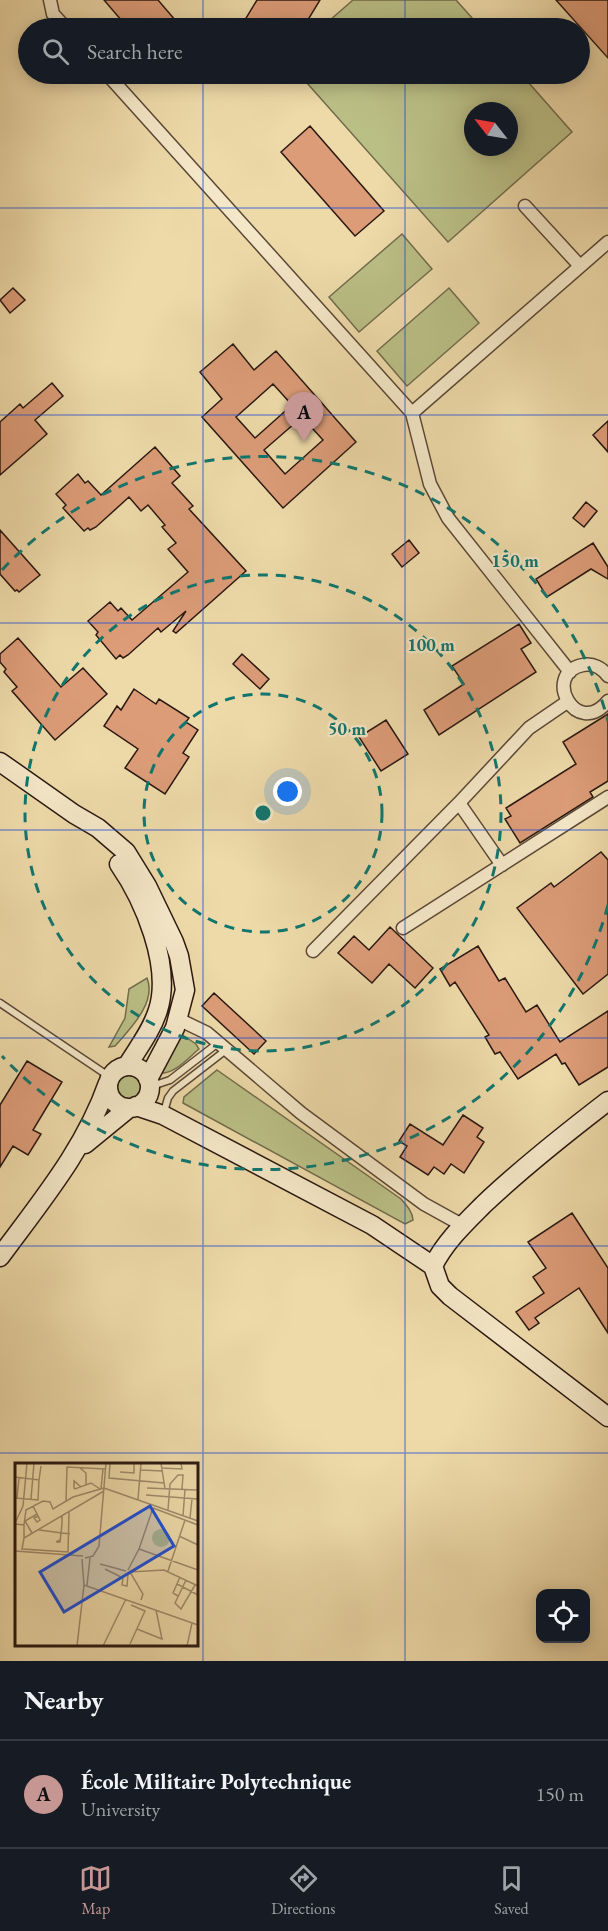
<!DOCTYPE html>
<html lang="en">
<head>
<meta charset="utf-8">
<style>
  body { margin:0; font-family:"EB Garamond",serif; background:#20242c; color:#f1f3f6 }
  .controls { position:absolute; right:18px; bottom:18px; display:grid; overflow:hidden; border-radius:12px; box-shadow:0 3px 15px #0003 }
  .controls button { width:54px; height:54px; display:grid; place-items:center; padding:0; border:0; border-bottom:2px solid #363941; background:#171b24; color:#f1f3f6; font:30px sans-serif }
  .compass { position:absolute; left:464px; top:102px; width:54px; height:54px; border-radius:50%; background:#171b24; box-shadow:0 3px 15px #0003; rotate:301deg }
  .you { position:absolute; left:288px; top:792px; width:21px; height:21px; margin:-15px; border:4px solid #fff; border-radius:50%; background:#1a73e8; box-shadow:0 0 0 9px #1a73e833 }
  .badge { display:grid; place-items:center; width:39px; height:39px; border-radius:50%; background:#c59692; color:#111; font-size:20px; font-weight:700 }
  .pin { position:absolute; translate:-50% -50px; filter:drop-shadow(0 2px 3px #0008) }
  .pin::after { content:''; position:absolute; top:32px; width:21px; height:18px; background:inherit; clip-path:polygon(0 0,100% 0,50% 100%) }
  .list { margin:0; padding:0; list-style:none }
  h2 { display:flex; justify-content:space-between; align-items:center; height:78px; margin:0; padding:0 24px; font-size:26px }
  h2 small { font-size:20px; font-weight:400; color:#9ea1a6 }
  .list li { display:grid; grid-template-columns:39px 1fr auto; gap:18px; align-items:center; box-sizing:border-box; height:108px; padding:0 24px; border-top:2px solid #363941 }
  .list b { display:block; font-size:22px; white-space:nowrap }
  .list p { margin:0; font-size:20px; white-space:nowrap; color:#9ea1a6 }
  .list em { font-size:20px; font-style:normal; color:#9ea1a6 }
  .icon { flex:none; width:33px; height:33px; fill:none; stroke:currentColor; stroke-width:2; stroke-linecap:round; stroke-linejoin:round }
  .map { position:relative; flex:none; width:608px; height:1661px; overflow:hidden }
  .search { position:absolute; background:#171b24; box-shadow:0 3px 15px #0003; left:18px; right:18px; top:18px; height:66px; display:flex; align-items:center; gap:15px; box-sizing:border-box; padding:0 21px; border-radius:33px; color:#9ea1a6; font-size:22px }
  .sheet { height:186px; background:#171b24 }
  nav { display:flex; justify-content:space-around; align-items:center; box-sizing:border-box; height:84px; border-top:2px solid #363941; background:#171b24; font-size:16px; color:#9ea1a6 }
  nav a { display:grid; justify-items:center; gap:3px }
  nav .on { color:#c59692 }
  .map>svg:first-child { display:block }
  .green { fill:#babf86; stroke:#726c4c; stroke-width:1.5; fill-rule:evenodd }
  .building { fill:#dc9c78; stroke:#2a1811; stroke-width:1.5; fill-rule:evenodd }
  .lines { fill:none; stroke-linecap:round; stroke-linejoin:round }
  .service-casing { stroke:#5b4837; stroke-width:9 }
  .minor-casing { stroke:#5b4837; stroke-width:15 }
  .secondary-casing { stroke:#2a1811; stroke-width:21 }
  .service { stroke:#f4e7c7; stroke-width:6 }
  .minor { stroke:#f4e7c7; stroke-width:12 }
  .secondary { stroke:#f4e7c7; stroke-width:18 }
  .grid { fill:none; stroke:#1d4ed8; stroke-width:1.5; stroke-opacity:0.55 }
  .ring { fill:none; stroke:#0f766e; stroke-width:3; stroke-dasharray:10 8 }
  .inset-road { fill:none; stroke:#a08c6c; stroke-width:1.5 }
  .view { fill:#1d4ed8; fill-opacity:0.15; stroke:#1d4ed8; stroke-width:3 }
  .inset-edge { fill:none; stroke:#2a1811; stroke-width:3 }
  .centre { fill:#0f766e; stroke:#f4e7c7; stroke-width:3 }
  .ring-label { font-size:18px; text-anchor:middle; font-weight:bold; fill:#0f766e; stroke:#f4e7c7; stroke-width:4.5; stroke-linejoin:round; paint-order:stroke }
</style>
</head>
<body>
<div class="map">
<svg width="608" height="1661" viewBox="0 0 608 1661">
  <rect width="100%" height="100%" fill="#eedaa9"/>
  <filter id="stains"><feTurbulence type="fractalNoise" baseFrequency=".00333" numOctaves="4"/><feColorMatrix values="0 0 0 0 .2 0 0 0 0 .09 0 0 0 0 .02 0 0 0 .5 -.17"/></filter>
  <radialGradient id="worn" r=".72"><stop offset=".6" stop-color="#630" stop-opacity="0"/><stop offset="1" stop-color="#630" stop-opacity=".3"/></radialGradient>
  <path class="green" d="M353 0H456L481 28H321Z
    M299 74H521L572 132 448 242ZM473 111H509V147H473Z
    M402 234 432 269 359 332 329 297Z
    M449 288 479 323 407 386 377 351Z
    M147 978C157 1002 130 1029 115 1046L109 1047 125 1018 129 989Z
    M178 1032 196 1044 199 1049C188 1058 174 1075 159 1073Z
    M217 1070 401 1199C406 1205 413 1212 413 1220L405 1224 183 1103 184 1097Z
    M114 1087a14 14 0 1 1 28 0a14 14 0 1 1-28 0Z"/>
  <path class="building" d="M104 0H158L182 28H128Z
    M257 0H320L303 28H240Z
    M556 0H608V58Z
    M310 126 384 211 355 236 281 152Z
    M13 288 25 300 10 313 0 300Z
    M233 344 254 370 276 351 356 442 283 508 202 417 222 399 200 372ZM273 384 292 405 255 438 236 417ZM302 417 323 440 285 474 264 450Z
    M52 383 63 396 35 420 47 434 0 475V422L20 404 23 408Z
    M608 421V452L593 435Z
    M155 447 180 476 172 483 193 506 189 509 246 571 176 633 173 631 186 611 161 632 158 628 128 655 123 658 120 655 116 659 96 635 98 632 88 621 110 602 118 611 121 608 132 620 188 572 168 549 176 543 162 527 165 525 148 505 141 511 129 497 96 527 90 530 88 528 84 531 63 508 66 505 56 494 78 474 85 483 88 481 101 495Z
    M586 502 597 511 584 527 573 518Z
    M0 530 40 575 19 592 17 590 15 591 0 574Z
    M409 540 419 553 402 567 392 554Z
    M593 543 608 567V579L591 569 547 597 536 579Z
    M519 624 531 643 521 649 536 672 439 735 424 710 464 684 452 666Z
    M18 638 61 687 83 668 107 694 55 740 12 691 17 687 4 672 6 669 0 662V654Z
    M242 654 269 679 260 689 233 664Z
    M134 689 156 704 159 699 189 718 186 722 198 730 183 753 189 757 165 794 125 768 138 749 104 726 117 706 121 710Z
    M608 714V781L590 792 593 797 520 843 505 819 511 816 506 808 576 764 563 742Z
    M386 720 408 754 381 771 359 737Z
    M601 852 608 860V974L583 994 517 908 551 883 554 887Z
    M390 927 433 968 415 988 389 964 372 983 338 953 354 936 369 950Z
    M478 946 499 981 505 978 526 1012 537 1005 560 1042 608 1011V1067L579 1085 565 1063 562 1064 556 1054 518 1079 500 1052 495 1054 485 1037 489 1035 455 982 450 986 440 969Z
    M214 993 266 1041 254 1054 202 1006Z
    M27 1061 62 1082 33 1130 41 1134 28 1155 13 1146 0 1167V1105Z
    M463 1115 483 1128 477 1137 484 1142 464 1173 451 1164 444 1174 434 1167 428 1175 400 1157 407 1146 399 1141 410 1124 443 1145Z
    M572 1213 608 1268V1333L579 1288 535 1318 539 1323 529 1330 516 1312 544 1293 533 1277 546 1268 528 1242Z"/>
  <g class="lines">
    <g class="service-casing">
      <path id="service" d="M0 1003 110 1077
        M149 1087 170 1080 218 1043
        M164 1112 168 1098 173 1091 226 1050"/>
    </g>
    <g class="minor-casing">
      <path id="minor" d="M50 0 53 14 66 28
        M107 74 412 413
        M525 206 580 266
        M570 672 448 518 430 484 412 413 608 242
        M608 676C602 668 593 663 583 665 541 673 576 740 608 701
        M459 803 502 865
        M403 928 608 797
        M313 951 459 803 529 728 567 702
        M178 1019 207 1033 301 1113 424 1204 462 1225"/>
    </g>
    <g class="secondary-casing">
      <path id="secondary" d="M0 762 74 814 98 828 126 852 147 886 174 942 179 956 185 990 175 1028 148 1079
        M119 864C144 900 172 966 158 1010 152 1030 138 1048 127 1066
        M108 1087a21 21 0 1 1 42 0a21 21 0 1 1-42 0Z
        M608 1101C565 1134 522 1168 483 1205 464 1224 445 1242 433 1266L440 1286 450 1296 608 1417
        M136 1106 163 1115 372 1225 433 1266
        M85 1144 129 1108
        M0 1257C41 1201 85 1149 108 1083"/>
    </g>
    <use href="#service" class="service"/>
    <use href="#minor" class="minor"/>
    <use href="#secondary" class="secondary"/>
  </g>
  <path class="grid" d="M203 0V28M405 0V28M203 74V1661M405 74V1661M0 208H608M0 415H608M0 623H608M0 830H608M0 1038H608M0 1246H608M0 1453H608"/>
  <g class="ring">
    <circle cx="263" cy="813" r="119"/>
    <circle cx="263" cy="813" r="238"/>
    <path d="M608 905A357 357 0 0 1 2 1056M2 570A357 357 0 0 1 608 721"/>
  </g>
  <g transform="translate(15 1463)">
    <rect width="183" height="183" fill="#eedaa9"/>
    <path d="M137 75a9 9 0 1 1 18 0a9 9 0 1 1-18 0Z" fill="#babf86"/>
    <path class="inset-road" d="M95 0 94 15 149 20M146 0 150 26M65 5 71 10V22M146 5 167 6 166 0M126 7 147 8M105 9 119 10V0M0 14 24 17 26 3M66 24 59 18V25L60 26 76 20 85 26M89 25 183 58M132 25 182 27M86 26 88 6M131 32 182 36M0 35 23 37 24 17M2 35 4 15M16 36 19 0M123 36 126 0M51 38 52 4 90 6M18 43 25 57 22 59 19 55 23 53M153 47 155 21 163 12H168L167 26M54 49 53 89 7 86 9 75 89 28M168 53 170 26M175 55 177 36M0 60 8 43 12 0M0 61 9 62V75M9 62 11 47 28 38 35 39 38 46 58 34 89 25M24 67 55 71M17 70 10 58 22 51M164 73 183 82M45 77 41 79H45L47 61V53M124 86 138 45 183 62M0 88 68 93M70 95 78 93 84 83 91 0M67 96 69 122M85 101 111 108M90 106 108 115 107 122 112 123 113 111M113 107 124 86 183 107M153 108 170 57M115 109 149 107 183 123M115 109 128 131 126 137M171 117 160 140 166 146 180 122M162 121 183 132M72 122 75 95M163 133 158 130 165 114M122 166 147 176 141 147M115 181 130 148 116 142M62 183 69 122 183 162M88 183 111 136M172 183 177 160"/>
    <path class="view" d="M135 43 159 83 49 149 25 109Z"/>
    <rect width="183" height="183" class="inset-edge"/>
  </g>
  <circle cx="263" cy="813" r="9" class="centre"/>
  <g class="ring-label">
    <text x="515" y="567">150 m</text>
    <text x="431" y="651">100 m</text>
    <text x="347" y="735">50 m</text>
  </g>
  <rect width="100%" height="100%" filter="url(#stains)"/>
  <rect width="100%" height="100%" fill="url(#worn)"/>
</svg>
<div class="controls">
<button><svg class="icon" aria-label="locate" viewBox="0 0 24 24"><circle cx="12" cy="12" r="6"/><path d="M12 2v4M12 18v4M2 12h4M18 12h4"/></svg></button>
</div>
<svg class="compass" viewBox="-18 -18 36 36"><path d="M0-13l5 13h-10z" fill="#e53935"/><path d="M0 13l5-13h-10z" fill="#9ea1a6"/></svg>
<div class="you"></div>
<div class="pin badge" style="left:304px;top:442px">A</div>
<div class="search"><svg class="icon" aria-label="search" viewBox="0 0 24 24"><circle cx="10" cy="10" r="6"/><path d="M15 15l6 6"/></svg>Search here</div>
</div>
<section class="sheet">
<h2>Nearby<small></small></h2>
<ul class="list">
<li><span class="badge">A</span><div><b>École Militaire Polytechnique</b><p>University</p></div><em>150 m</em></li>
</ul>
</section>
<nav>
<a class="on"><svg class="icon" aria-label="map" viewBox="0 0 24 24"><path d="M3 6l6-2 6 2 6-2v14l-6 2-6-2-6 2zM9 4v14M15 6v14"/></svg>Map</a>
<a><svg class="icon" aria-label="directions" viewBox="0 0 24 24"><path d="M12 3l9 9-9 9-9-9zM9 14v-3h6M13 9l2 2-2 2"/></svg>Directions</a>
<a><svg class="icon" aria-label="saved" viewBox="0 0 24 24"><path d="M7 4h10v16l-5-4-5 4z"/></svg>Saved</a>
</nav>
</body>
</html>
